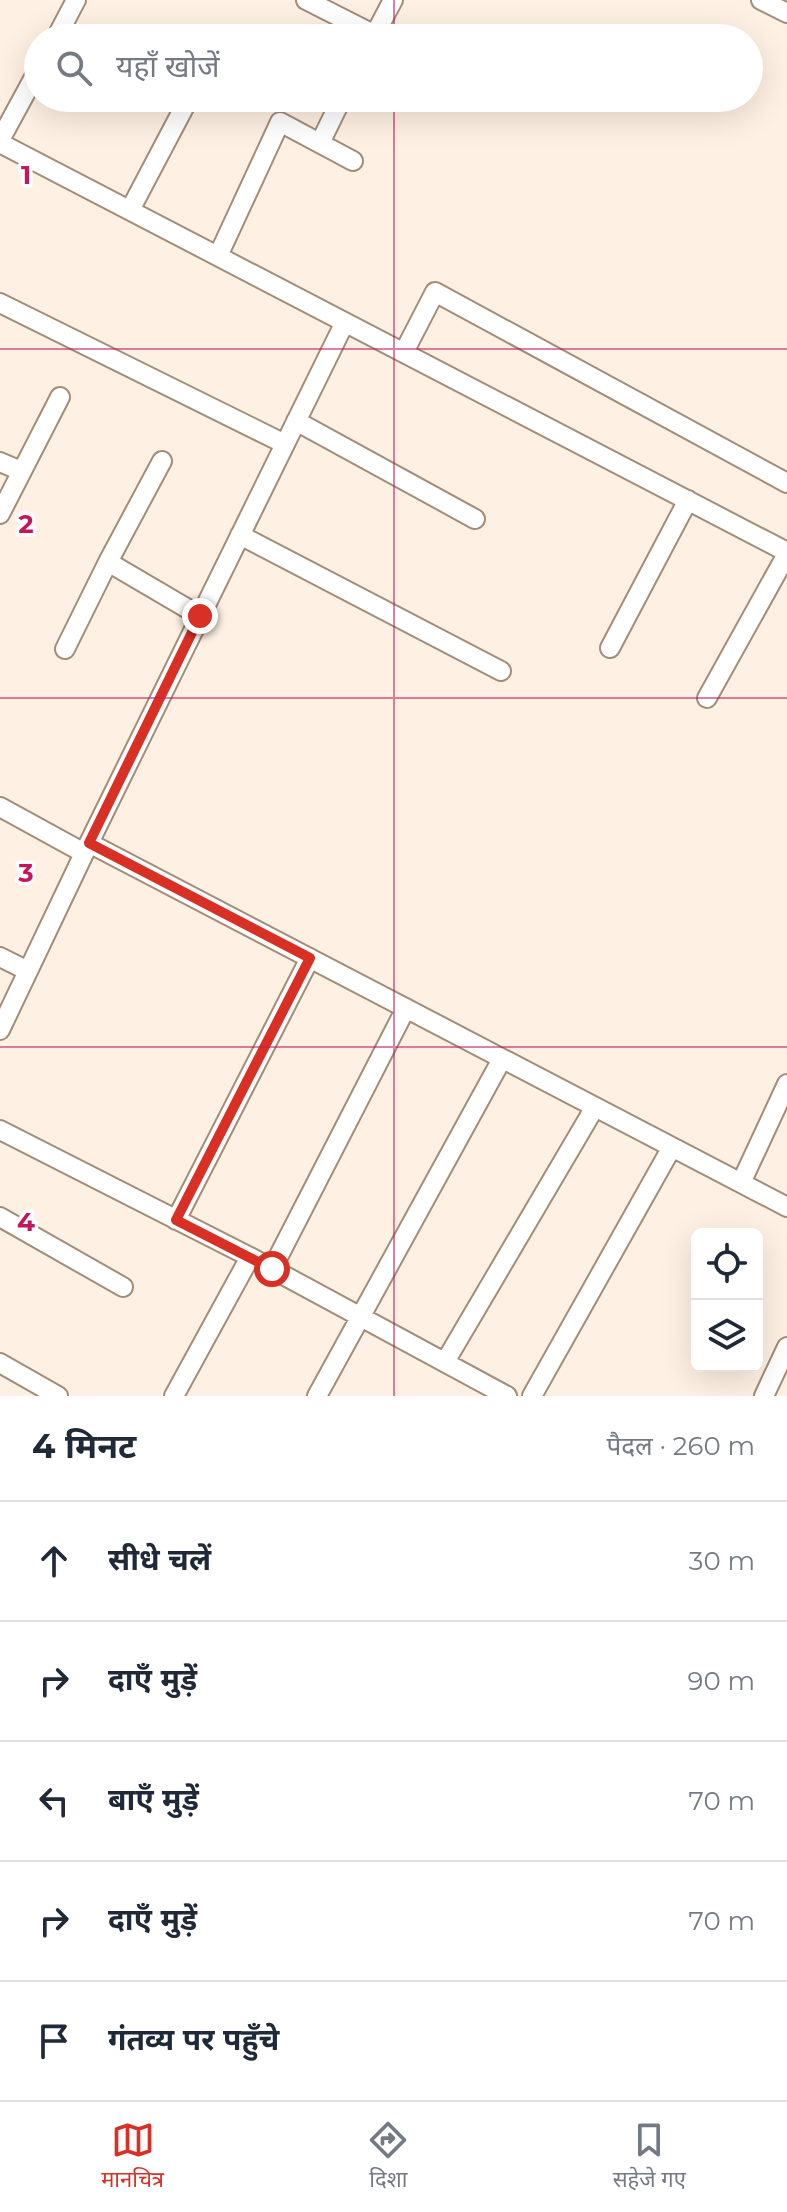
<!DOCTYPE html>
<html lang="hi">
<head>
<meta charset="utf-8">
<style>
  body { margin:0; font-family:Montserrat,"Noto Sans Devanagari",sans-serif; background:#f2f2f3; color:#1f2937 }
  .controls { position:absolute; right:24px; bottom:24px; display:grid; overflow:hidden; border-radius:12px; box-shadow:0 8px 32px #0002 }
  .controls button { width:72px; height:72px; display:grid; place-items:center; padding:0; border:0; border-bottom:2px solid #e0e1e3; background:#fff; color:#1f2937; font:40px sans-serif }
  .stop { position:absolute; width:24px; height:24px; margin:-18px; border:6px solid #d93025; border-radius:50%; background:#fff }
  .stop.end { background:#d93025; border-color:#fff; box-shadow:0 2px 8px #0008 }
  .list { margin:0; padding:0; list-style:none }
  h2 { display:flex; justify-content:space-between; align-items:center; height:104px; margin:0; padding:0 32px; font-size:34px }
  h2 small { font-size:26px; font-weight:400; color:#747a83 }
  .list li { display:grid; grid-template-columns:52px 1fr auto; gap:24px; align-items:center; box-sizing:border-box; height:120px; padding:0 32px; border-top:2px solid #e0e1e3 }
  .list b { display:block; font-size:30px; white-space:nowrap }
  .list em { font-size:26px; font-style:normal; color:#747a83 }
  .icon { flex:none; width:44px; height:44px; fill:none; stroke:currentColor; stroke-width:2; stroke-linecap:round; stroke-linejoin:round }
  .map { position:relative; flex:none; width:787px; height:1396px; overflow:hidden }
  .search { position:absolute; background:#fff; box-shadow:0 8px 32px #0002; left:24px; right:24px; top:24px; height:88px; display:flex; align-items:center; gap:20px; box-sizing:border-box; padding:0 28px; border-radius:44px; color:#747a83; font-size:30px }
  .sheet { height:704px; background:#fff }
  nav { display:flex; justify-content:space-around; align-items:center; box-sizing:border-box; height:112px; border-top:2px solid #e0e1e3; background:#fff; font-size:22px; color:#747a83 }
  nav a { display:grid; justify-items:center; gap:4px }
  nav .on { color:#d93025 }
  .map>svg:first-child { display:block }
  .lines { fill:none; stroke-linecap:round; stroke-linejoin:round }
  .minor-casing { stroke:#a38d78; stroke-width:22 }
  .minor { stroke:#fff; stroke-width:18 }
  .route { stroke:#d93025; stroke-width:10 }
  .grid { fill:none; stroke:#c2185b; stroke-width:2; stroke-opacity:0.55 }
  .grid-label { font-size:26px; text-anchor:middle; font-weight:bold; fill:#c2185b; stroke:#fff; stroke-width:7; stroke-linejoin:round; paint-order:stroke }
</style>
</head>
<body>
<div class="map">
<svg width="787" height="1396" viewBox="0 0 787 1396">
  <rect width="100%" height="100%" fill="#fef0e2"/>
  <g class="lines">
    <g class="minor-casing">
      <path id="minor" d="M306 0 381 38
        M761 0 787 13
        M56 38 76 0
        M373 38 393 0
        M0 140 38 70
        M0 143 787 552
        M320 143 342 98
        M130 210 189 98
        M218 256 280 122 353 161
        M0 303 285 444
        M404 352 435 292 787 483
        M296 421 475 519
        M0 462 21 471
        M0 514 60 397
        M240 535 501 671
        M108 562 200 616
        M610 648 688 500
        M65 649 108 562 162 461
        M707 698 787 554
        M0 807 84 853
        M89 843 787 1207
        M0 957 28 971
        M0 1030 89 843 345 322
        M0 1130 250 1257 507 1396
        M741 1183 787 1084
        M0 1217 123 1287
        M176 1220 310 958
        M272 1269 406 1008
        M445 1362 595 1107
        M0 1363 58 1396
        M174 1396 250 1257
        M317 1396 502 1059
        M532 1396 672 1147
        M764 1396 787 1347"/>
    </g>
    <use href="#minor" class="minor"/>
  </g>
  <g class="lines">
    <path class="route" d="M200 616 89 843 310 958 176 1220 272 1269"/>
  </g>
  <path class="grid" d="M394 0V38M394 98V1396M0 349H787M0 698H787M0 1047H787"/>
  <g class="grid-label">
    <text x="26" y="184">1</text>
    <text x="26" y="533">2</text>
    <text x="26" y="882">3</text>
    <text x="26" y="1231">4</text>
  </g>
</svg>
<div class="controls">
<button><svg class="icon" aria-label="locate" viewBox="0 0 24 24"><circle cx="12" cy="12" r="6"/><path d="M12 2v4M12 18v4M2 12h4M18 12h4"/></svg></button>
<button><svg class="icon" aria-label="layers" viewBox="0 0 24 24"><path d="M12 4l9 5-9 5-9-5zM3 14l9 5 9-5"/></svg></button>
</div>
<div class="stop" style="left:272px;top:1269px"></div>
<div class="stop end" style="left:200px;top:616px"></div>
<div class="search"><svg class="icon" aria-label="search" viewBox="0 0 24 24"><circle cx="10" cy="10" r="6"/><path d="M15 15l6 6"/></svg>यहाँ खोजें</div>
</div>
<section class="sheet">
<h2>4 मिनट<small>पैदल · 260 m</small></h2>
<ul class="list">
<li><svg class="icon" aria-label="ahead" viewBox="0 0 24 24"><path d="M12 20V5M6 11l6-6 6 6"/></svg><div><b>सीधे चलें</b></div><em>30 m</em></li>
<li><svg class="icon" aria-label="right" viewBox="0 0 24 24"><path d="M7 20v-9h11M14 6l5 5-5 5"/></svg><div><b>दाएँ मुड़ें</b></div><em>90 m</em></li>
<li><svg class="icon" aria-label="left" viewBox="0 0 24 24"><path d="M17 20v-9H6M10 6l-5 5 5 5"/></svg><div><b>बाएँ मुड़ें</b></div><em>70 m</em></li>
<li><svg class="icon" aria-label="right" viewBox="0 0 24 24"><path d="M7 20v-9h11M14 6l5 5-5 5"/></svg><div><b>दाएँ मुड़ें</b></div><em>70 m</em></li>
<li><svg class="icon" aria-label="arrive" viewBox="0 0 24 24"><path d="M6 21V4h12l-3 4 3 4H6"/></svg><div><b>गंतव्य पर पहुँचे</b></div></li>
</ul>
</section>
<nav>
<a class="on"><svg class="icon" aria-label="map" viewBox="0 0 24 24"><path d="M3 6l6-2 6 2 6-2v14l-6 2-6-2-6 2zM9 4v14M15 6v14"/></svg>मानचित्र</a>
<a><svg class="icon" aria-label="directions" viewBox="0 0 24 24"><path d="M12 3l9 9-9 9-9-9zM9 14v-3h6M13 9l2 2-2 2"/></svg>दिशा</a>
<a><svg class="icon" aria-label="saved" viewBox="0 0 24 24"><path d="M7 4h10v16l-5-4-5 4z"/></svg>सहेजे गए</a>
</nav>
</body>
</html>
